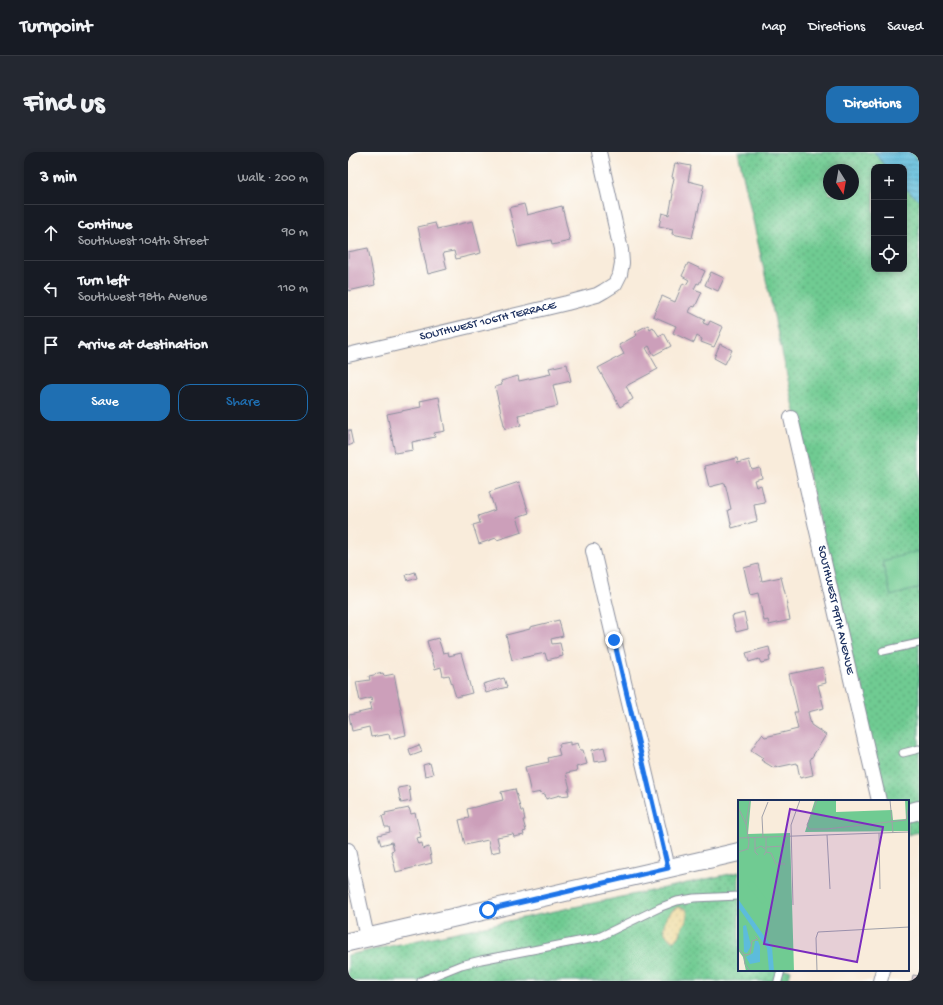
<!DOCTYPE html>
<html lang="en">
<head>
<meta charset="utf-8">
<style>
  body { margin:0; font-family:"Gochi Hand",sans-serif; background:#242831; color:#f1f3f6 }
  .controls { position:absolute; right:12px; top:12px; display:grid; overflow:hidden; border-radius:8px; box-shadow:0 2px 6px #0003 }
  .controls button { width:36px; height:36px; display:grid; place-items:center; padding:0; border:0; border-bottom:1px solid #363941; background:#171b24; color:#f1f3f6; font:20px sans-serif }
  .compass { position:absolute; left:475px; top:12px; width:36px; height:36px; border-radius:50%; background:#171b24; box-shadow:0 2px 6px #0003; rotate:169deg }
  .stop { position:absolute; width:12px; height:12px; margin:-9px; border:3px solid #1a73e8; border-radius:50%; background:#fff }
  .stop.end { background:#1a73e8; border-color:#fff; box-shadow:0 1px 4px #0008 }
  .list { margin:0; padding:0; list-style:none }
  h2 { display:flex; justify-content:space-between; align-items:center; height:52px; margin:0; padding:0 16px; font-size:17px }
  h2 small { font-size:13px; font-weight:400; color:#9ea1a6 }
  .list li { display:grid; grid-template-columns:26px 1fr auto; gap:12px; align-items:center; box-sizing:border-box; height:56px; padding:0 16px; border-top:1px solid #363941 }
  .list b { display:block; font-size:15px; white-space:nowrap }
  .list p { margin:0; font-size:13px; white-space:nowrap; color:#9ea1a6 }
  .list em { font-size:13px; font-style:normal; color:#9ea1a6 }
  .actions { display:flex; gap:8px; padding:12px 16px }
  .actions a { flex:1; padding:9px 0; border:1px solid #1f6fb2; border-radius:12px; text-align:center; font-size:14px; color:#1f6fb2 }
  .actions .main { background:#1f6fb2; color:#fff }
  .icon { flex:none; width:22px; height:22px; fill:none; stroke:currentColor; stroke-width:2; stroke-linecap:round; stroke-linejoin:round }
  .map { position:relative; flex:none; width:571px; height:829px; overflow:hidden; border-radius:12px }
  header { display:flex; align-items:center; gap:24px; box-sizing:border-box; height:56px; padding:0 20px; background:#171b24; border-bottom:1px solid #363941 }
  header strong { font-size:19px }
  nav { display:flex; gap:22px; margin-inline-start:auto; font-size:14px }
  .intro { display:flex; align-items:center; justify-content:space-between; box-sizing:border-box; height:96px; padding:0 24px }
  h1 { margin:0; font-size:28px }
  .button { padding:10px 18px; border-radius:12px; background:#1f6fb2; color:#fff; font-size:14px; font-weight:700 }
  main { display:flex; gap:24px; padding:0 24px }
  aside { flex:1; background:#171b24; border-radius:12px; box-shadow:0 2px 6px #0003 }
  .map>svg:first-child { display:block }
  .grass { fill:url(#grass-dots); stroke:#467d78; fill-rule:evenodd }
  .sand { fill:url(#sand-dots); stroke:#84847e }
  .park { fill:#70cb92; stroke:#467d78 }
  .water { fill:url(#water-rules); stroke:#3c769c }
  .building { fill:#cc9fba }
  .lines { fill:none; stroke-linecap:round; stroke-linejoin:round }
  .service-casing { stroke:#8a8e9c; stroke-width:9 }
  .minor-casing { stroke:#8a8e9c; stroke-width:16 }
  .tertiary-casing { stroke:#8a8e9c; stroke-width:20 }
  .service { stroke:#fff; stroke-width:7 }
  .minor { stroke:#fff; stroke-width:14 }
  .tertiary { stroke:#fff; stroke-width:18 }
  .route { stroke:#1a73e8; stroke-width:5 }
  .labels { text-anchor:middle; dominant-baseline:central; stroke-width:3; stroke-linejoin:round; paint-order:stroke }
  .street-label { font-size:12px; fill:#1b2f5e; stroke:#fdfcf7 }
  .inset-road { fill:none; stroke:#a0a0a9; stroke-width:1 }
  .view { fill:#7b2cbf; fill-opacity:0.15; stroke:#7b2cbf; stroke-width:2 }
  .inset-edge { fill:none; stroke:#1b2f5e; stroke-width:2 }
</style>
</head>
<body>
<header>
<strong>Turnpoint</strong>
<nav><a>Map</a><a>Directions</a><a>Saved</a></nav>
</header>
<div class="intro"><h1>Find us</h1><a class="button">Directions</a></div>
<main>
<aside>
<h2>3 min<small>Walk · 200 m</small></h2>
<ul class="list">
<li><svg class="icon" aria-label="ahead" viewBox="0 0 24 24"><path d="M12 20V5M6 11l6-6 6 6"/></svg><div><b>Continue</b><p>Southwest 104th Street</p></div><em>90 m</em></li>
<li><svg class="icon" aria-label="left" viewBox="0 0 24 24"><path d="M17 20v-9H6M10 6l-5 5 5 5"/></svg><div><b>Turn left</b><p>Southwest 98th Avenue</p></div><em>110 m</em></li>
<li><svg class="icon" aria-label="arrive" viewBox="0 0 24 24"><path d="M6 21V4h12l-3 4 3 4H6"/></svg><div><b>Arrive at destination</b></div></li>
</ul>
<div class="actions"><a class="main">Save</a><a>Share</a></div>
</aside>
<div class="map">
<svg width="571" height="829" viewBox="0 0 571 829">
  <defs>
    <pattern id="grass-dots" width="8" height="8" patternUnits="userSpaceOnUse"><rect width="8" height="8" fill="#70cb92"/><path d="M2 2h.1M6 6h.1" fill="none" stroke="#5ba57a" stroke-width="1.8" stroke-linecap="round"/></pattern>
    <pattern id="sand-dots" width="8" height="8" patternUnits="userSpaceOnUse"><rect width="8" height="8" fill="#eeda9e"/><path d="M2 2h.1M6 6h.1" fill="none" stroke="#ccbb8a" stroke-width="1.8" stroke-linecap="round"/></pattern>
    <pattern id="water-rules" width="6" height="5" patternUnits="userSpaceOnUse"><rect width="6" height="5" fill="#5dbcdb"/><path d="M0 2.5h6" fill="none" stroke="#4c99b5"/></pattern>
  </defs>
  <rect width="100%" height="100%" fill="#fdfcf7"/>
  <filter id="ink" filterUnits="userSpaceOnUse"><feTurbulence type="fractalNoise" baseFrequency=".025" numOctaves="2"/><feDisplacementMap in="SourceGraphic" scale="8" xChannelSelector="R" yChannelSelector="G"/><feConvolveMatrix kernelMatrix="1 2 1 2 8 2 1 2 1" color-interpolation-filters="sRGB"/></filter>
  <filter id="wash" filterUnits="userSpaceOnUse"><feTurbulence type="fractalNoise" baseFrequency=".012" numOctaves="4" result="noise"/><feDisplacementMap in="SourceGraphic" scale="16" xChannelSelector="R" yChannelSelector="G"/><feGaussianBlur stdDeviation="0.9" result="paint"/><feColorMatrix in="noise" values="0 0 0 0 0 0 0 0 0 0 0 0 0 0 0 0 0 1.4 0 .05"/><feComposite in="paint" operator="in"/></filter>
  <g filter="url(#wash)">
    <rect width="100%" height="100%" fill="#f9ecdb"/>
    <path class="grass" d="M390 0H571V680L560 683V649H533L522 601ZM526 15H556V117H526ZM481 18H505V42H481Z
      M391 720V818H443L440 829H0V803Z"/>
    <path class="sand" d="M330 755 338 757 340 763C339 768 336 771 334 776 332 783 331 789 322 788 320 785 317 782 316 779 314 770 322 758 330 755Z"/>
    <path class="park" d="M571 399V436L543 444 534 409Z"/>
    <path class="water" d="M526 0H562L571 10V48L556 35V15H538Z"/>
    <g id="blocks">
      <path class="building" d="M327 11 343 14 340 29 356 33 344 86 324 82 325 77 311 74 314 61 321 63 325 42 323 41 326 26 324 25Z
        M176 52 179 63 214 54 222 89 204 93 203 88 170 95 161 56Z
        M125 69 133 101 108 107 106 99 95 101 99 117 80 122 70 75 87 71 89 77Z
        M20 96 27 133 0 139V100Z
        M340 111 357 119 351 132 349 131 346 137 354 140 347 155 344 154 341 160 357 168 355 171 360 173 362 169 375 175 366 195 353 190 354 187 349 184 346 191 325 181 328 174 305 164 314 144 327 150 335 131 338 133 341 128 334 124Z
        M363 120 376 126 370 139 357 133Z
        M300 173 302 177 305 175 311 184 316 181 323 194 306 203 301 194 298 196 310 217 278 234 285 247 272 255 250 216 276 202 271 193 289 183 287 180Z
        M372 192 384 198 377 212 366 206Z
        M219 212 223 229 205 233 210 254 170 263 173 273 157 277 147 235 154 233 153 229 170 224 171 229 203 222 201 216Z
        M91 245 97 279 86 281 87 285 64 290 65 298 47 301 39 262 73 255 72 249Z
        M0 278H2L5 292 0 294Z
        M389 306 390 311 401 308 404 318 412 316 414 326 406 328 408 335 413 333 417 351 406 353 409 369 384 376 380 358 383 357 377 331 361 335 356 314Z
        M171 330 181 361 169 365 174 380 149 388 148 386 131 392 125 373 132 371 130 364 147 358 141 340Z
        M410 412 414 429 433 425 440 453 439 454 442 468 421 473 420 468 416 469 410 441 402 443 396 416Z
        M67 420 69 426 60 429 58 423Z
        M396 461 400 477 388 480 384 464Z
        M211 468 215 484 203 487 204 492 212 491 215 504 199 508 197 501 164 508 158 483 182 477V475Z
        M90 486 95 501 100 500 101 504 113 501 124 541 108 545 101 523 95 524 93 515 87 517 79 489Z
        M421 495 423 504 421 505 422 509 413 511 411 507 401 510 398 501Z
        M475 515 478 531 470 533 476 556 460 560 463 573 478 583 462 608 465 623 452 626 449 611 430 615 427 614 426 616 413 608 415 606 403 598 414 582 417 585 450 577 446 560H450L441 522Z
        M35 521 36 524 46 522 58 583 42 587 41 582 23 585 21 575 4 579 1 563 23 558 21 551H24L23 546 12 549 8 530 22 528 21 524Z
        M156 526 159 535 138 541 135 532Z
        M222 590V593L230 591 232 598H235L239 612 228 615 229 619 218 621 222 637H220L221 643 212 644V643L198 647 197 642 194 643 193 640 183 642 177 615 201 610 200 606 212 603 210 596 212 595 211 592Z
        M71 593 74 600 63 604 61 597Z
        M256 595 259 608 246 610 244 598Z
        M82 611 85 622 77 624 75 613Z
        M61 634 63 649 53 651 50 636Z
        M167 637 173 659H175L177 668H175L178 679 175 680 176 683 166 685 165 682 149 685 152 699 143 701 140 688 117 693 111 668 121 666 119 657 155 648 153 640Z
        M61 656 63 662 67 661 73 685 68 686 70 692 74 691 75 697 81 695 84 711 48 720 43 699 46 698 44 690 33 693 30 683 42 680 41 675H37L34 664 38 663 37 661Z
        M565 823 571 824V829H564Z"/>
    </g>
  </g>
  <g filter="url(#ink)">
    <use href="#blocks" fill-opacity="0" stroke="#8a8e9c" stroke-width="1"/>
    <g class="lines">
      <g class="service-casing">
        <path id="service" d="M535 499 571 491
          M555 601 571 597
          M73 829 113 813 133 808 251 785 313 755 329 749 346 746 391 744
          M430 829 433 818"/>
      </g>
      <g class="minor-casing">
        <g id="minor">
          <path id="s1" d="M0 203 219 151 249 143 256 139 267 132 272 122 274 111 273 98 251 0"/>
          <path id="s2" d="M443 266 531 649"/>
          <path d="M245 399 320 716"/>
          <path d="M0 698 19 785"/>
          <path d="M532 829 535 818"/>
        </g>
      </g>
      <g class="tertiary-casing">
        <path id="tertiary" d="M560 661 571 658
          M0 790 391 700"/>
      </g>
      <use href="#service" class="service"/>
      <use href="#minor" class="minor"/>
      <use href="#tertiary" class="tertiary"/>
    </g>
  </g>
  <g class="lines" filter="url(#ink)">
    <path class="route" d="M140 758 320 716 266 488"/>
  </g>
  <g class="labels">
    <g class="street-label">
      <text stroke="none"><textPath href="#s1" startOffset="144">SOUTHWEST 106TH TERRACE</textPath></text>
      <text stroke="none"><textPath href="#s2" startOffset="197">SOUTHWEST 99TH AVENUE</textPath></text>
    </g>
  </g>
  <g transform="translate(390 648)">
    <rect width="171" height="171" fill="#f9ecdb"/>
    <path d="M0 0H13L10 34 52 33 56 171H8L5 157 0 150ZM77 0H98V12L154 10 155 20 168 19 167 0H171V31L67 32Z" fill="#70cb92"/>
    <path d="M14 80 29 100 24 104 9 84Z" fill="#70cb92"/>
    <path d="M0 99 34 147 36 171H31L29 148 0 107ZM8 125 13 146 9 153 6 152 5 126ZM17 141H20L22 146V162L12 164 8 157 15 153Z" fill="#5dbcdb"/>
    <path class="inset-road" d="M79 0 69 25 71 29H89L168 20 171 4M152 0 155 33M0 7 8 24 11 42 10 49 0 52M8 24 12 0M141 33 142 89M89 35 92 89M25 37 24 17 30 2M0 38 171 32M17 38V52L20 55M28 47 47 46M17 49 23 46 28 49M28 52 33 53 38 64H47M26 55 28 52V37M55 105 53 25 62 0M0 148 6 155 12 154 14 141 20 139 17 136M6 155 7 164 12 171M79 171 78 138 80 132 171 127"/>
    <path class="view" d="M52 9 145 27 119 162 26 144Z"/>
    <rect width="171" height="171" class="inset-edge"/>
  </g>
</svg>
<div class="controls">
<button>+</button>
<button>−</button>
<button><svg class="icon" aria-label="locate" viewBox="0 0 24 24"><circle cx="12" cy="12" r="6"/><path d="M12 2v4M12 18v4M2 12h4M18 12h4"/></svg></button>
</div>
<svg class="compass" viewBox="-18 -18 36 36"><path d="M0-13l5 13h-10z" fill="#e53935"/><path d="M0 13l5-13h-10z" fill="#9ea1a6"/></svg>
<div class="stop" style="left:140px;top:758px"></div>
<div class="stop end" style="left:266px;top:488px"></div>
</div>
</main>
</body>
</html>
